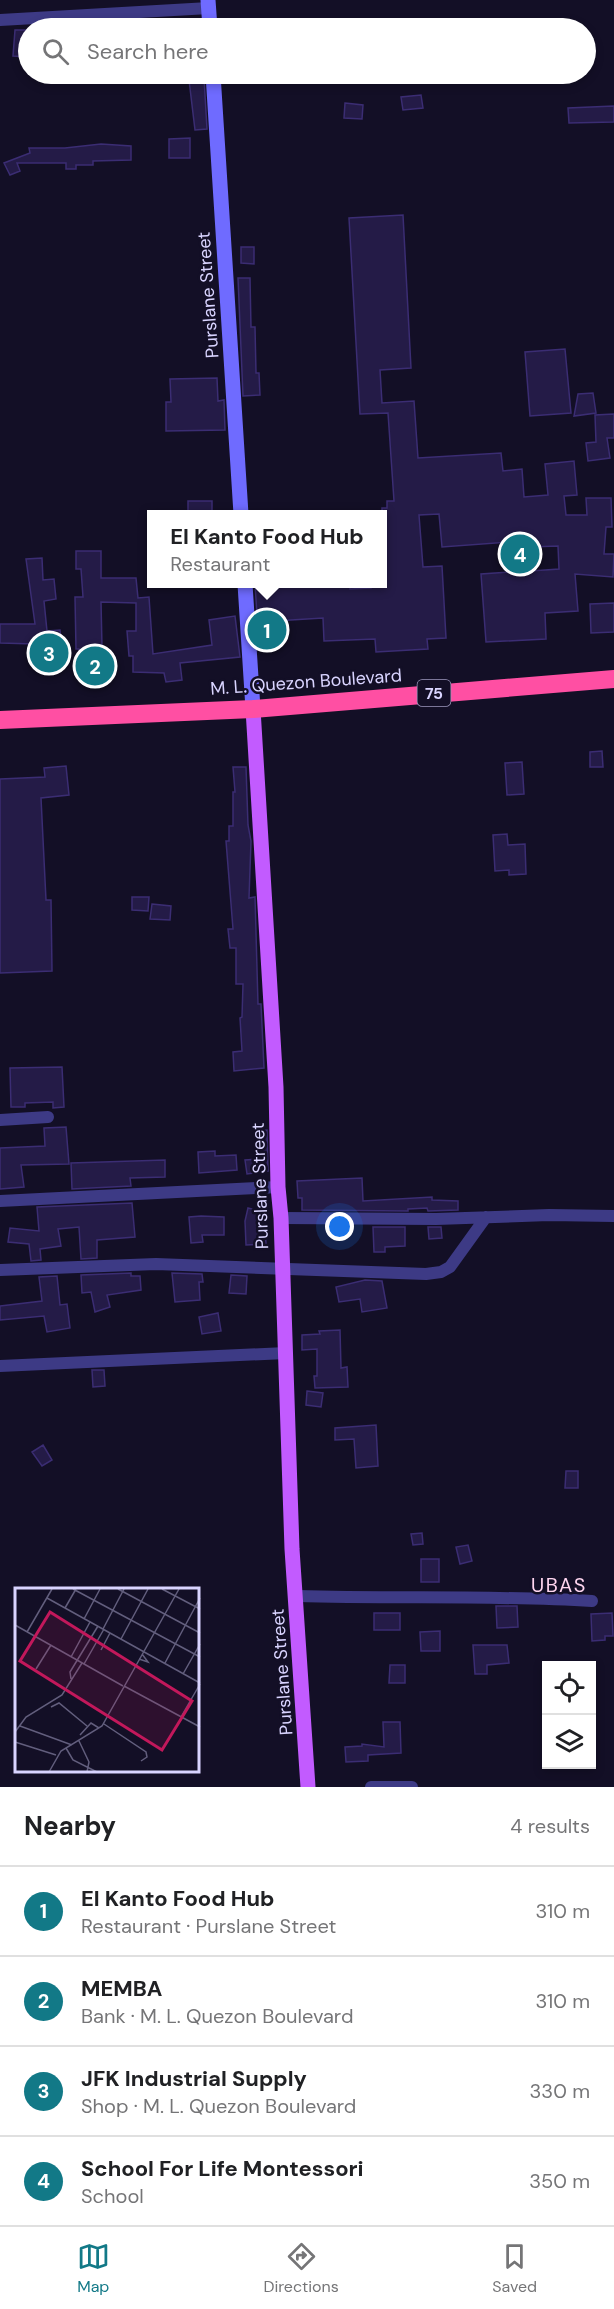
<!DOCTYPE html>
<html lang="en">
<head>
<meta charset="utf-8">
<style>
  body { margin:0; font-family:"DM Sans",sans-serif; background:#f6f6f6; color:#202124 }
  .controls { position:absolute; right:18px; bottom:18px; display:grid; overflow:hidden; border-radius:0px; box-shadow:0 3px 9px #0003 }
  .controls button { width:54px; height:54px; display:grid; place-items:center; padding:0; border:0; border-bottom:2px solid #e0e0e0; background:#fff; color:#202124; font:30px sans-serif }
  .you { position:absolute; left:340px; top:1227px; width:21px; height:21px; margin:-15px; border:4px solid #fff; border-radius:50%; background:#1a73e8; box-shadow:0 0 0 9px #1a73e833 }
  .badge { display:grid; place-items:center; width:39px; height:39px; border-radius:50%; background:#127987; color:#fff; font-size:20px; font-weight:700 }
  .pin { position:absolute; translate:-50% -50%; border:3px solid #fff; box-shadow:0 2px 6px #0006 }
  .popup { position:absolute; left:147px; top:510px; width:240px; height:78px; box-sizing:border-box; display:grid; place-content:center; border-radius:0px; background:#fff; filter:drop-shadow(0 2px 4px #0005); font-size:20px; white-space:nowrap; color:#757577 }
  .popup b { font-size:22px; color:#202124 }
  .popup::after { content:''; position:absolute; left:50%; top:100%; margin-left:-12px; border:12px solid transparent; border-top-color:#fff }
  .list { margin:0; padding:0; list-style:none }
  h2 { display:flex; justify-content:space-between; align-items:center; height:78px; margin:0; padding:0 24px; font-size:26px }
  h2 small { font-size:20px; font-weight:400; color:#757577 }
  .list li { display:grid; grid-template-columns:39px 1fr auto; gap:18px; align-items:center; box-sizing:border-box; height:90px; padding:0 24px; border-top:2px solid #e0e0e0 }
  .list b { display:block; font-size:22px; white-space:nowrap }
  .list p { margin:0; font-size:20px; white-space:nowrap; color:#757577 }
  .list em { font-size:20px; font-style:normal; color:#757577 }
  .icon { flex:none; width:33px; height:33px; fill:none; stroke:currentColor; stroke-width:2; stroke-linecap:round; stroke-linejoin:round }
  .map { position:relative; flex:none; width:614px; height:1787px; overflow:hidden }
  .search { position:absolute; background:#fff; box-shadow:0 3px 9px #0003; left:18px; right:18px; top:18px; height:66px; display:flex; align-items:center; gap:15px; box-sizing:border-box; padding:0 21px; border-radius:33px; color:#757577; font-size:22px }
  .sheet { height:438px; background:#fff }
  nav { display:flex; justify-content:space-around; align-items:center; box-sizing:border-box; height:84px; border-top:2px solid #e0e0e0; background:#fff; font-size:16px; color:#757577 }
  nav a { display:grid; justify-items:center; gap:3px }
  nav .on { color:#127987 }
  .map>svg:first-child { display:block }
  .building { fill:#241b47; stroke:#3b2d73; stroke-width:1.5; fill-rule:evenodd }
  .lines { fill:none; stroke-linecap:round; stroke-linejoin:round }
  .street { stroke:#3d3a85; stroke-width:12 }
  .secondary { stroke:#6f6bff; stroke-width:15 }
  .primary { stroke:#c25bff; stroke-width:15 }
  .highway { stroke:#ff4fa3; stroke-width:18 }
  .labels { text-anchor:middle; dominant-baseline:central; stroke-width:5; stroke-linejoin:round; paint-order:stroke }
  .shield { fill:#130f26; stroke:#9e99be; stroke-width:1.5 }
  .shield-label { font-size:16px; font-weight:bold; fill:#d9d4ff }
  .street-label { font-size:18px; fill:#d9d4ff; stroke:#130f26 }
  .neighbourhood-label { font-size:20px; letter-spacing:1.5px; fill:#ffd6f0; stroke:#130f26 }
  .inset-road { fill:none; stroke:#625e7d; stroke-width:1.5 }
  .view { fill:#c2185b; fill-opacity:0.15; stroke:#c2185b; stroke-width:3 }
  .inset-edge { fill:none; stroke:#d9d4ff; stroke-width:3 }
</style>
</head>
<body>
<div class="map">
<svg width="614" height="1787" viewBox="0 0 614 1787">
  <rect width="100%" height="100%" fill="#130f26"/>
  <path class="building" d="M15 30H28V57L13 56Z
    M204 78 207 129 195 130 189 80Z
    M421 95 423 108 403 110 401 97Z
    M345 103 363 105 362 119 344 118Z
    M614 106V122L569 123 568 108Z
    M190 138V158H169V139Z
    M101 144 131 146V160L93 161V165H76V169H66V163H17L20 171 10 175 4 163 30 153 29 148H65Z
    M403 215 411 368 380 370 382 403 414 401 418 458 501 453 503 471 522 469 524 497 548 495 545 464 574 461 577 495 564 496 566 515H587L586 498H611L612 527H606L604 554H614L613 577 575 574 578 611 545 613 546 639 486 642 481 574 511 572 509 542 442 547 439 514 419 515 423 567 442 566 446 638 427 639 428 649 376 652 375 639 324 641 323 618 275 621 277 644 259 646 255 584H350V589L371 588V584H382V508H387V501H394L388 413 360 414 349 218ZM558 546 559 569 531 571 529 547Z
    M241 247H254V264L241 263Z
    M238 278H250L251 327H255L256 373H259L260 395 243 396Z
    M565 349 571 413 530 416 525 352Z
    M217 378 218 401 224 400 225 430 166 431V402H171L170 379Z
    M593 393 596 413 574 416 578 394Z
    M614 414V438H607L610 458 588 461 586 443 596 442 595 415Z
    M188 501H212V514H188Z
    M76 551H101V578H136L138 598 149 597 153 654 212 645 209 620 235 616 240 657 180 663 182 680 166 682 164 673 133 672V656H129L127 631H136V603L101 602 102 647 106 675 82 677 79 649H76L75 597H83L81 569H76Z
    M42 558 43 580 54 579 56 599 44 601 47 631 60 630 62 649H59L60 657 36 658 35 644 0 643V624H35L26 559Z
    M614 603V632L591 633 590 604Z
    M602 751 603 767H590V752Z
    M522 762 524 794 507 795 505 763Z
    M66 766 69 795 41 798 46 900H51L52 971 0 973V779L45 777 44 768Z
    M233 767H246L248 825 251 841 249 898 255 897 258 1004H261L264 1068 234 1071 233 1052 242 1051 240 1018 242 1017 243 984H236V948H230L228 929H233L226 841H229V826H233V792H235Z
    M507 834 508 845 525 844 526 874 509 875V870L495 871 493 835Z
    M132 897H149L148 911 132 910Z
    M152 904 171 906 170 920 150 919Z
    M62 1067 64 1107 53 1108V1102L25 1103V1107H11L10 1068Z
    M66 1127 69 1164 21 1165 24 1187 0 1189V1148L45 1146 44 1128Z
    M267 1130 268 1171 247 1174 245 1160 259 1159 257 1131Z
    M215 1151V1156L236 1155 237 1170 199 1173 198 1152Z
    M165 1160V1177L130 1178 131 1186 72 1189 71 1163Z
    M362 1178 363 1201 432 1197V1200L458 1201V1210L428 1211 427 1208 408 1209V1211L302 1210V1198H298L297 1181Z
    M132 1203 135 1237 97 1240V1258L81 1259 79 1227 58 1229 61 1246 40 1249 41 1260 31 1261 29 1244 8 1242 10 1228 39 1231 37 1207Z
    M248 1208 268 1213 265 1227 266 1244 246 1245 245 1221Z
    M201 1216 224 1217V1235H202L203 1242 191 1243 189 1217Z
    M373 1227H405V1246L385 1247V1252H374Z
    M428 1227H441L442 1238 429 1239Z
    M131 1273V1276H140L141 1290 107 1295 110 1307 95 1312 91 1292 82 1293 81 1275Z
    M172 1273 202 1274 203 1282H199L200 1300 175 1302Z
    M231 1275 247 1276 246 1294 229 1293Z
    M57 1276 60 1305 67 1304 70 1328 47 1332 44 1316 0 1320V1306L42 1301 39 1277Z
    M365 1280 382 1281 387 1308 362 1312 360 1299 339 1302 336 1287Z
    M218 1313 221 1331 202 1334 199 1317Z
    M340 1330 341 1368 347 1367 348 1387 315 1388 314 1376H317V1349L302 1350V1335L320 1334 319 1331Z
    M92 1370H104L105 1386 93 1387Z
    M307 1391 323 1393 321 1407 306 1405Z
    M376 1425 378 1466 356 1468 354 1439 335 1440V1428Z
    M43 1445 52 1460 42 1466 32 1452Z
    M566 1471H578V1488H565Z
    M422 1533 423 1544 413 1545 411 1534Z
    M468 1545 472 1561 460 1564 456 1547Z
    M421 1559H439V1582H421Z
    M496 1606H517L518 1627 497 1628Z
    M374 1613H400V1630H374Z
    M612 1613 613 1636H605V1640L592 1641 591 1614Z
    M440 1631V1651H421L420 1632Z
    M473 1645H507L509 1663 487 1665V1674H475Z
    M390 1665H405V1683H389Z
    M383 1722H400L401 1753 368 1755V1761L346 1762 345 1747 362 1746V1744L384 1747Z"/>
  <g class="lines">
    <path class="street" d="M0 20 209 8
      M0 1120 48 1117
      M0 1201 278 1187
      M281 1218 436 1219 549 1215 614 1216
      M0 1270 156 1264 426 1274 441 1272 450 1267 486 1217
      M0 1366 286 1353
      M297 1596C395 1599 494 1595 592 1601
      M371 1787H412"/>
    <path class="secondary" d="M208 0 210 28
      M213 74 241 514
      M245 584 253 709"/>
    <path class="primary" d="M253 709 276 1087 278 1187 281 1218 292 1549 308 1787"/>
    <path class="highway" d="M0 720 253 709 614 679"/>
  </g>
  <g class="labels">
    <rect class="shield" x="417.5" y="680" width="33" height="26" rx="4.5"/>
    <g class="shield-label">
      <text x="434" y="693">75</text>
    </g>
    <g class="street-label">
      <text transform="translate(208 295) rotate(-94)">Purslane Street</text>
      <text transform="translate(306 682) rotate(-4)">M. L. Quezon Boulevard</text>
      <text transform="translate(260 1186) rotate(-92)">Purslane Street</text>
      <text transform="translate(282 1672) rotate(-94)">Purslane Street</text>
    </g>
    <g class="neighbourhood-label">
      <text x="559" y="1585">UBAS</text>
    </g>
  </g>
  <g transform="translate(15 1588)">
    <rect width="184" height="184" fill="#130f26"/>
    <path class="inset-road" d="M58 1 185 69M103 1 185 45M147 1 185 21M32 10 185 95M50 20 61 1M69 31 85 1M0 37 108 98M88 41 109 1M12 44 37 1M106 51 133 1M86 62 95 45M56 69 75 34M124 71 133 74 127 66M150 75 185 10M69 76 89 41M21 81 36 57M168 86 185 56M56 91 55 84 83 38M109 98 185 139M36 119 44 115 72 138M166 129 185 96M89 136 131 164 132 169 126 173M5 138 57 157M0 144 11 129 47 107 67 75M65 147 76 135 84 140M64 153 74 174 72 184M0 154 41 167M51 160 58 172 82 184M34 184 46 163 87 138 164 1"/>
    <path class="view" d="M35 24 177 113 147 162 5 73Z"/>
    <rect width="184" height="184" class="inset-edge"/>
  </g>
</svg>
<div class="controls">
<button><svg class="icon" aria-label="locate" viewBox="0 0 24 24"><circle cx="12" cy="12" r="6"/><path d="M12 2v4M12 18v4M2 12h4M18 12h4"/></svg></button>
<button><svg class="icon" aria-label="layers" viewBox="0 0 24 24"><path d="M12 4l9 5-9 5-9-5zM3 14l9 5 9-5"/></svg></button>
</div>
<div class="you"></div>
<div class="pin badge" style="left:267px;top:630px">1</div>
<div class="popup"><b>El Kanto Food Hub</b>Restaurant</div>
<div class="pin badge" style="left:95px;top:666px">2</div>
<div class="pin badge" style="left:49px;top:653px">3</div>
<div class="pin badge" style="left:520px;top:554px">4</div>
<div class="search"><svg class="icon" aria-label="search" viewBox="0 0 24 24"><circle cx="10" cy="10" r="6"/><path d="M15 15l6 6"/></svg>Search here</div>
</div>
<section class="sheet">
<h2>Nearby<small>4 results</small></h2>
<ul class="list">
<li><span class="badge">1</span><div><b>El Kanto Food Hub</b><p>Restaurant · Purslane Street</p></div><em>310 m</em></li>
<li><span class="badge">2</span><div><b>MEMBA</b><p>Bank · M. L. Quezon Boulevard</p></div><em>310 m</em></li>
<li><span class="badge">3</span><div><b>JFK Industrial Supply</b><p>Shop · M. L. Quezon Boulevard</p></div><em>330 m</em></li>
<li><span class="badge">4</span><div><b>School For Life Montessori</b><p>School</p></div><em>350 m</em></li>
</ul>
</section>
<nav>
<a class="on"><svg class="icon" aria-label="map" viewBox="0 0 24 24"><path d="M3 6l6-2 6 2 6-2v14l-6 2-6-2-6 2zM9 4v14M15 6v14"/></svg>Map</a>
<a><svg class="icon" aria-label="directions" viewBox="0 0 24 24"><path d="M12 3l9 9-9 9-9-9zM9 14v-3h6M13 9l2 2-2 2"/></svg>Directions</a>
<a><svg class="icon" aria-label="saved" viewBox="0 0 24 24"><path d="M7 4h10v16l-5-4-5 4z"/></svg>Saved</a>
</nav>
</body>
</html>
